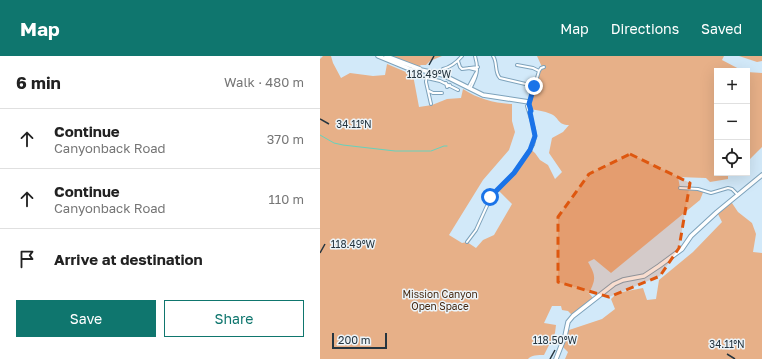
<!DOCTYPE html>
<html lang="en">
<head>
<meta charset="utf-8">
<style>
  body { margin:0; font-family:"Golos Text",sans-serif; background:#f6f6f6; color:#222 }
  .controls { position:absolute; right:12px; top:12px; display:grid; overflow:hidden; border-radius:0px; box-shadow:0 4px 16px #0002 }
  .controls button { width:36px; height:36px; display:grid; place-items:center; padding:0; border:0; border-bottom:1px solid #e0e0e0; background:#fff; color:#222; font:20px sans-serif }
  .scale { position:absolute; left:12px; bottom:10px; width:55px; box-sizing:border-box; padding-left:4px; border:2px solid #26353f; border-top:0; font-size:11px; line-height:14px; white-space:nowrap; color:#26353f; -webkit-text-stroke:3px #ecf4f9; paint-order:stroke }
  .stop { position:absolute; width:12px; height:12px; margin:-9px; border:3px solid #1a73e8; border-radius:50%; background:#fff }
  .stop.end { background:#1a73e8; border-color:#fff; box-shadow:0 1px 4px #0008 }
  .list { margin:0; padding:0; list-style:none }
  h2 { display:flex; justify-content:space-between; align-items:center; height:52px; margin:0; padding:0 16px; font-size:17px }
  h2 small { font-size:13px; font-weight:400; color:#767676 }
  .list li { display:grid; grid-template-columns:26px 1fr auto; gap:12px; align-items:center; box-sizing:border-box; height:60px; padding:0 16px; border-top:1px solid #e0e0e0 }
  .list b { display:block; font-size:15px; white-space:nowrap }
  .list p { margin:0; font-size:13px; white-space:nowrap; color:#767676 }
  .list em { font-size:13px; font-style:normal; color:#767676 }
  .actions { display:flex; gap:8px; padding:12px 16px }
  .actions a { flex:1; padding:9px 0; border:1px solid #0f766e; border-radius:0px; text-align:center; font-size:14px; color:#0f766e }
  .actions .main { background:#0f766e; color:#fff }
  .icon { flex:none; width:22px; height:22px; fill:none; stroke:currentColor; stroke-width:2; stroke-linecap:round; stroke-linejoin:round }
  .map { position:relative; flex:none; width:442px; height:303px; overflow:hidden }
  header { display:flex; align-items:center; gap:24px; box-sizing:border-box; height:56px; padding:0 20px; background:#0f766e; color:#fff }
  header strong { font-size:19px }
  nav { display:flex; gap:22px; margin-inline-start:auto; font-size:14px }
  main { display:flex }
  aside { flex:1; background:#fff }
  .map>svg:first-child { display:block }
  .green { fill:#e7b088 }
  .lines { fill:none; stroke-linecap:round; stroke-linejoin:round }
  .stream { stroke:#66d2bc; stroke-width:1 }
  .street-casing { stroke:#7da2bb; stroke-width:4 }
  .secondary-casing { stroke:#7da2bb; stroke-width:5.5 }
  .street { stroke:#fff; stroke-width:2 }
  .secondary { stroke:#fff; stroke-width:3.5 }
  .route { stroke:#1a73e8; stroke-width:5 }
  .marked { fill:#de570f; fill-opacity:0.2; stroke:#de570f; stroke-width:3; stroke-dasharray:8 5; stroke-linejoin:round }
  .ticks { fill:none; stroke:#26353f; stroke-width:1.5 }
  .labels { text-anchor:middle; dominant-baseline:central; stroke-width:3; stroke-linejoin:round; paint-order:stroke }
  .park-label { font-size:10px; fill:#452912; stroke:#ecf4f9 }
  .ticks-label { font-size:10px; text-anchor:middle; fill:#26353f; stroke:#ecf4f9; stroke-width:3; stroke-linejoin:round; paint-order:stroke }
</style>
</head>
<body>
<header>
<strong>Map</strong>
<nav><a>Map</a><a>Directions</a><a>Saved</a></nav>
</header>
<main>
<aside>
<h2>6 min<small>Walk · 480 m</small></h2>
<ul class="list">
<li><svg class="icon" aria-label="ahead" viewBox="0 0 24 24"><path d="M12 20V5M6 11l6-6 6 6"/></svg><div><b>Continue</b><p>Canyonback Road</p></div><em>370 m</em></li>
<li><svg class="icon" aria-label="ahead" viewBox="0 0 24 24"><path d="M12 20V5M6 11l6-6 6 6"/></svg><div><b>Continue</b><p>Canyonback Road</p></div><em>110 m</em></li>
<li><svg class="icon" aria-label="arrive" viewBox="0 0 24 24"><path d="M6 21V4h12l-3 4 3 4H6"/></svg><div><b>Arrive at destination</b></div></li>
</ul>
<div class="actions"><a class="main">Save</a><a>Share</a></div>
</aside>
<div class="map">
<svg width="442" height="303" viewBox="0 0 442 303">
  <rect width="100%" height="100%" fill="#d2e9f9"/>
  <path class="green" d="M3 0H11L13 7 21 22 30 17 53 20 65 19 67 8 93 19 99 51 112 49 127 43 141 42 143 33C158 43 174 47 192 48V65L195 76 189 94 163 124 129 179 142 187 147 186 156 192 163 184 174 179 192 148 177 133 194 115 209 92 215 97 220 104 228 109 235 123 242 116 229 97 232 82 243 76 249 69C237 69 240 62 231 58 224 55 216 54 209 53V48L219 15 222 11 217 0H404L402 4 423 15H397V117H408V123L390 126 386 122 358 121 360 132 384 134 380 144 291 217 274 203 268 206C276 220 276 223 269 237L273 242 272 243 273 244 253 260 248 255 242 254 241 250H232L224 267 236 269 235 277 224 299C218 299 211 299 208 303H0V3Z
    M66 0H122L110 5 106 9H101L97 12Z
    M419 0H442V5L437 6Z
    M427 16 442 17V91L427 106Z
    M410 144 418 156 432 167 436 178 433 196 442 197V303H245L248 296 241 289 246 275 282 263 295 253 291 243 297 237 323 232 327 244 336 243 339 224 373 196 402 166 397 156Z"/>
  <g class="lines">
    <path class="stream" d="M0 79 14 87 23 89 75 95H110
      M111 95 124 90H127"/>
    <g class="street-casing">
      <path id="street" d="M173 0C178 7 174 16 180 22L214 30
        M138 5 140 11 142 13 158 11
        M197 9 213 12 219 15
        M149 12 157 14
        M123 13C131 11 137 6 142 0
        M107 16 106 26 111 48
        M107 22 120 25 138 34
        M126 27 127 31 130 29
        M148 32 156 17
        M150 33C157 20 159 14 155 0
        M109 35 113 37H122
        M209 49 219 15 221 12 224 11
        M209 49 210 50 211 55 210 56
        M360 132 378 133 391 137 408 132 412 133 418 139
        M147 186 156 174 171 141 194 117 213 89 215 80 214 73 207 50"/>
    </g>
    <g class="secondary-casing">
      <path id="secondary" d="M58 0 92 14H101L123 19 163 39 209 46
        M66 0 100 13
        M236 303 245 280 248 266 253 260 294 228 303 224 324 220 339 210 362 193 371 180 397 156 442 119"/>
    </g>
    <use href="#street" class="street"/>
    <use href="#secondary" class="secondary"/>
  </g>
  <g class="lines">
    <path class="route" d="M170 141 194 117 210 94 215 80 210 56 211 55 209 48 214 30"/>
  </g>
  <path class="marked" d="M310 98 370 127 359 192 340 220 289 241 238 226V161L269 118Z"/>
  <path class="ticks" d="M109 9 114 0M0 63 9 68M0 197 5 188M407 298 415 303M230 303 235 294"/>
  <g class="labels">
    <g class="park-label">
      <text x="120" y="238">Mission Canyon<tspan x="120" dy="12">Open Space</tspan></text>
    </g>
  </g>
  <g class="ticks-label">
    <text x="109" y="22">118.49°W</text>
    <text x="34" y="72">34.11°N</text>
    <text x="33" y="192">118.49°W</text>
    <text x="235" y="288">118.50°W</text>
    <text x="407" y="292">34.11°N</text>
  </g>
</svg>
<div class="controls">
<button>+</button>
<button>−</button>
<button><svg class="icon" aria-label="locate" viewBox="0 0 24 24"><circle cx="12" cy="12" r="6"/><path d="M12 2v4M12 18v4M2 12h4M18 12h4"/></svg></button>
</div>
<div class="scale">200 m</div>
<div class="stop" style="left:170px;top:141px"></div>
<div class="stop end" style="left:214px;top:30px"></div>
</div>
</main>
</body>
</html>
